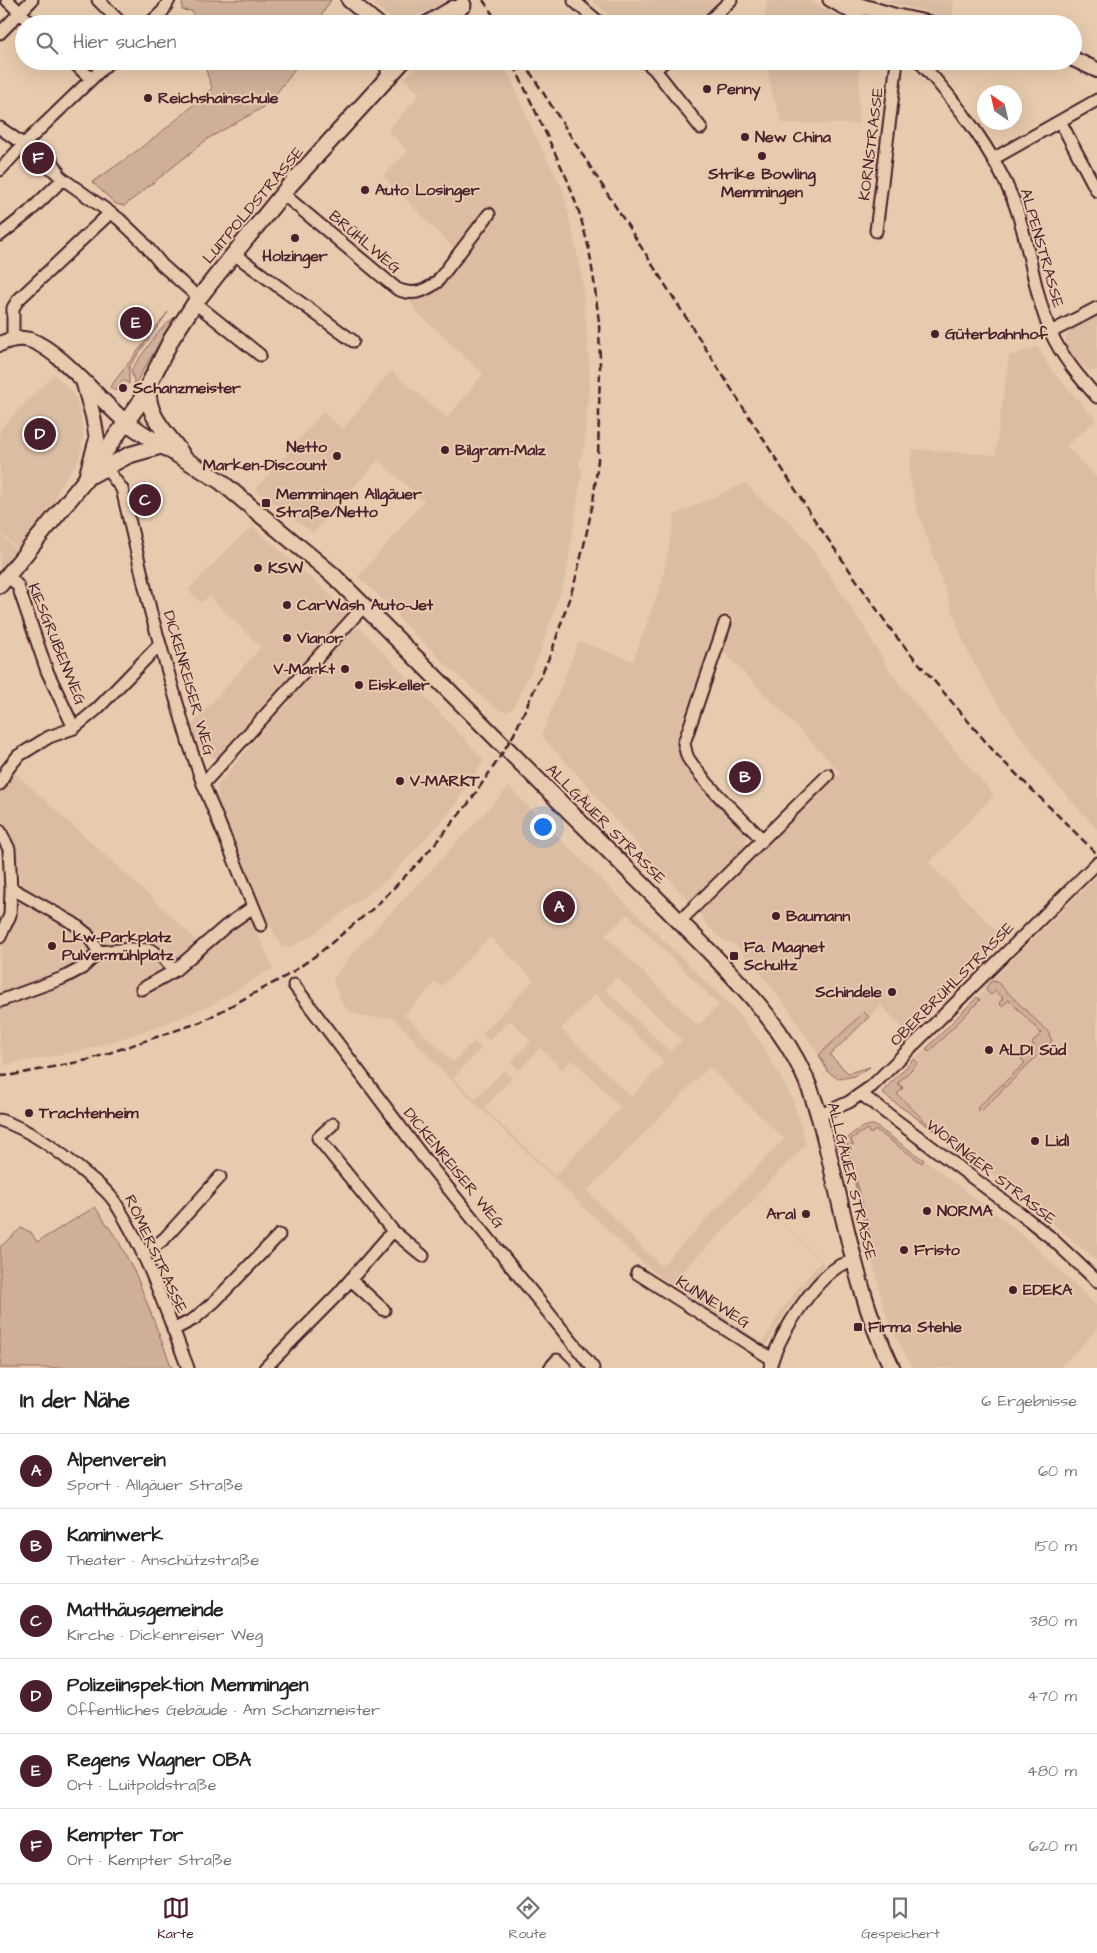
<!DOCTYPE html>
<html lang="de">
<head>
<meta charset="utf-8">
<style>
  body { margin:0; font-family:"Architects Daughter",sans-serif; background:#f2f2f2; color:#222 }
  .compass { position:absolute; left:977px; top:85px; width:45px; height:45px; border-radius:50%; background:#fff; box-shadow:0 5px 20px #0002; rotate:326deg }
  .you { position:absolute; left:542px; top:826px; width:18px; height:18px; margin:-12px; border:4px solid #fff; border-radius:50%; background:#1a73e8; box-shadow:0 0 0 8px #1a73e833 }
  .badge { display:grid; place-items:center; width:32px; height:32px; border-radius:50%; background:#4a1f2b; color:#fff; font-size:16px; font-weight:700 }
  .pin { position:absolute; translate:-50% -50%; border:2px solid #fff; box-shadow:0 1px 5px #0006 }
  .list { margin:0; padding:0; list-style:none }
  h2 { display:flex; justify-content:space-between; align-items:center; height:65px; margin:0; padding:0 20px; font-size:21px }
  h2 small { font-size:16px; font-weight:400; color:#767676 }
  .list li { display:grid; grid-template-columns:32px 1fr auto; gap:15px; align-items:center; box-sizing:border-box; height:75px; padding:0 20px; border-top:1px solid #e0e0e0 }
  .list b { display:block; font-size:19px; white-space:nowrap }
  .list p { margin:0; font-size:16px; white-space:nowrap; color:#767676 }
  .list em { font-size:16px; font-style:normal; color:#767676 }
  .icon { flex:none; width:28px; height:28px; fill:none; stroke:currentColor; stroke-width:2; stroke-linecap:round; stroke-linejoin:round }
  .map { position:relative; flex:none; width:1097px; height:1368px; overflow:hidden }
  .search { position:absolute; background:#fff; box-shadow:0 5px 20px #0002; left:15px; right:15px; top:15px; height:55px; display:flex; align-items:center; gap:12px; box-sizing:border-box; padding:0 18px; border-radius:28px; color:#767676; font-size:19px }
  .sheet { height:515px; background:#fff }
  nav { display:flex; justify-content:space-around; align-items:center; box-sizing:border-box; height:70px; border-top:1px solid #e0e0e0; background:#fff; font-size:14px; color:#767676 }
  nav a { display:grid; justify-items:center; gap:2px }
  nav .on { color:#4a1f2b }
  .map>svg:first-child { display:block }
  .built { fill:#dabda3; fill-rule:evenodd }
  .green { fill:#ceaf99; stroke:#8c6762 }
  .lines { fill:none; stroke-linecap:round; stroke-linejoin:round }
  .minor-casing { stroke:#4a1f2b; stroke-width:15 }
  .tertiary-casing { stroke:#4a1f2b; stroke-width:18 }
  .secondary-casing { stroke:#4a1f2b; stroke-width:19 }
  .minor { stroke:#e7cbae; stroke-width:11 }
  .tertiary { stroke:#e7cbae; stroke-width:14 }
  .secondary { stroke:#e7cbae; stroke-width:15 }
  .rail { stroke:#4a1f2b; stroke-width:2.5; stroke-dasharray:8 4; stroke-linecap:butt }
  .poi-dot { fill:#4a1f2b; stroke:#e7cbae; stroke-width:2 }
  .labels { text-anchor:middle; dominant-baseline:central; stroke-width:4; stroke-linejoin:round; paint-order:stroke }
  .poi-label { font-size:16px; font-weight:bold; fill:#4a1f2b; stroke:#e7cbae; text-anchor:start }
  .street-label { font-size:16px; fill:#4a1f2b; stroke:#e7cbae }
</style>
</head>
<body>
<div class="map">
<svg width="1097" height="1368" viewBox="0 0 1097 1368">
  <rect width="100%" height="100%" fill="#e7cbae"/>
  <filter id="ink" filterUnits="userSpaceOnUse"><feTurbulence type="fractalNoise" baseFrequency=".02" numOctaves="2"/><feDisplacementMap in="SourceGraphic" scale="10" xChannelSelector="R" yChannelSelector="G"/><feConvolveMatrix kernelMatrix="1 2 1 2 8 2 1 2 1" color-interpolation-filters="sRGB"/></filter>
  <g filter="url(#ink)">
    <path class="built" d="M369 0H446L433 9 412 17 397 19 390 17Z
      M591 0H721L695 24H621Z
      M767 0H809L852 24H764Z
      M878 0H954L952 18 916 9Z
      M422 61H503L532 129 563 190 582 276 590 377 584 447 579 464 582 472 566 576 539 655 513 708 506 712 499 710 491 704 457 675 398 618V613L358 577 424 501 378 460 313 533 255 490 323 412 343 429 391 371 447 418 483 374 415 310 408 298 415 288 433 280 453 248 383 176 408 151 388 130 420 94 404 79Z
      M765 61H860L858 124 783 123 773 96Z
      M1097 316V370L1090 371 1085 368 1069 351 1065 339 1069 331Z
      M1037 347 1052 371 1096 420 1066 446 1097 478V829L1048 775 995 699 979 672 967 650 957 624 916 506 909 473 913 449 995 455 1009 356Z
      M54 374 73 393 78 405 83 429 82 448 77 462 58 489 55 501 18 549 0 532V429Z
      M745 483 763 502 783 515 805 539 862 624 890 671 916 705 994 795 929 863 1003 937 907 1032 881 1005 869 1017 864 1013 819 1055 789 1010 757 969 737 947 719 937 706 924 699 911 702 906 841 773 723 651 735 618 722 613 681 725 677 749 680 759 742 827 746 835V842L743 848 689 901 615 820 588 786 545 740 542 734 579 641 633 661 662 582 675 515Z
      M253 527 325 590 484 760 450 812 389 878 314 934 291 947 281 946 258 902 218 804 217 786 283 707 290 704 275 692 222 752 215 757 203 754 191 726 261 647 209 596 201 603 188 590 237 540Z
      M0 534 17 550 0 570Z
      M12 770 152 898 205 949 249 915 273 968 211 1005 155 1028 85 1050 5 1065 0 1047V951L15 914 20 882 16 856 0 817V793Z
      M509 787 570 849 735 1010 760 1041 793 1100 806 1144 756 1195 825 1265 806 1285 789 1307 764 1348 659 1276 637 1258 448 1077 394 1018 365 1017 350 1012 341 1002 333 979 351 955ZM628 914 719 1005 698 1026 605 935ZM490 937 534 980 482 1034 489 1041 510 1020 531 1041 511 1062 519 1070 540 1048 562 1069 572 1059 621 1107 555 1176 484 1108 512 1078 504 1070 475 1099 453 1078 481 1048 474 1041 453 1062 404 1015 436 982 441 987ZM617 977 682 1040 670 1052 605 989ZM595 994 665 1062 631 1097 561 1029ZM709 1067 784 1139 661 1266 587 1191ZM757 1197 821 1262 799 1287 780 1313 763 1343 673 1281Z
      M1097 876V1261L1018 1194 936 1132 897 1094 902 1088 898 1083 918 1063 914 1059 926 1049 929 1051 980 1000 977 997 985 989 991 995 995 991 1004 999 999 1003 1008 1000 1041 1033 1034 1046 1021 1059 1025 1063 988 1100 979 1106 977 1108 980 1111 1052 1041 1048 1032 997 982 991 981Z
      M867 1129 870 1134 876 1130 921 1163 924 1160 980 1202 1023 1235 1097 1306V1330L1059 1368H913L893 1332 884 1308 868 1241 870 1240 848 1146 851 1139Z"/>
    <path class="green" d="M182 0H331L316 24H197L192 11 182 10Z
      M203 61H299L291 75 275 95 262 108 209 138 124 206 116 204 92 182C135 154 175 123 212 88Z
      M182 310 164 335 135 384 131 370 159 331Z
      M168 312 129 367V384L123 380 115 391 110 387Z
      M991 981 997 982 1048 1032 1052 1041 980 1112 977 1108 1025 1063 1021 1059 1034 1046 1032 1043 1041 1033 1009 1000 1002 1006 999 1003 1003 998 995 991 991 995 985 989Z
      M977 997 980 1000 929 1052 926 1049Z
      M864 1012 869 1017 830 1055 848 1073 870 1067 855 1076 839 1079 828 1072 819 1055Z
      M914 1059 918 1063 898 1083 903 1088 897 1094 936 1132 883 1094 885 1089Z
      M874 1125 924 1160 922 1163 876 1130 870 1134 867 1129 851 1139 853 1145 848 1146 871 1239 868 1241 846 1143C849 1133 863 1125 874 1125Z
      M95 1207 119 1242 137 1277 172 1368H0V1247L21 1228 31 1232 37 1242Z"/>
    <g class="lines">
      <g class="minor-casing">
        <path id="minor" d="M7 0 32 24
          M98 0 122 24
          M829 0 870 24
          M574 1 601 24
          M149 24 163 11 169 0
          M706 24 731 0
          M0 33 32 0
          M72 61 91 79
          M645 61 655 70 701 128
          M919 61C957 103 993 149 1014 202 1030 244 1033 291 1051 333 1062 357 1079 377 1097 397
          M655 70 665 61
          M1060 121 1097 191
          M0 128 33 151
          M46 153 57 169
          M993 159 1097 100
          M44 162 63 179 119 219 142 241 162 265 199 298
          M0 170 23 145 110 61
          M283 194 397 289C412 296 424 292 437 282L489 214
          M876 231 897 61
          M0 235 29 212 63 179
          M234 254 353 341
          M195 303 260 355
          M1051 332 1097 308
          M13 339V308L18 300 110 213
          M105 467 122 489 151 613 188 741 203 784 261 925
          M8 575 18 586 47 671 74 728
          M725 623 684 743C685 748 686 754 688 758 706 786 739 816 762 839
          M0 784 6 771 18 756 49 737 74 728 97 709 160 644
          M203 784 364 606
          M0 831 9 849 11 890 10 915 0 937
          M11 888 73 923 87 934 99 952
          M679 922 828 775
          M294 985 423 1157 593 1368
          M142 989 174 971 226 926 253 907
          M0 1001 63 978 82 968 99 952 130 949 151 950 163 958 174 971
          M861 1094 1021 1214 1050 1237 1097 1281
          M820 1115 849 1102 872 1086 1097 863
          M0 1120C33 1131 60 1152 86 1174 97 1183 109 1192 116 1204 147 1252 167 1314 188 1368
          M393 1231 423 1256
          M143 1256 165 1238 220 1177
          M637 1273 772 1359
          M351 1280 384 1310
          M173 1330 194 1319 215 1301 279 1235
          M265 1368 338 1294 393 1231 318 1138 333 1124
          M550 1368 557 1360 565 1368
          M770 1368C777 1338 812 1283 839 1266 844 1264 849 1262 854 1261"/>
      </g>
      <g class="tertiary-casing">
        <path id="tertiary" d="M349 0 378 24
          M841 0 895 16 933 24
          M426 24 453 8
          M1073 59 1097 70
          M388 69V61
          M0 344C10 339 19 337 30 340 60 350 99 400 126 422
          M84 384 93 416 97 439 87 474"/>
      </g>
      <g class="secondary-casing">
        <path id="secondary" d="M441 24 463 5
          M148 387C147 417 165 430 181 453
          M126 422 142 433 220 481 333 575 708 950C745 988 782 1027 804 1075 819 1108 826 1142 834 1177 850 1244 862 1306 892 1368
          M92 475 129 455 161 446
          M0 585 86 479 126 422 139 404 172 338 195 303 216 276 289 186 403 61"/>
      </g>
      <use href="#minor" class="minor"/>
      <use href="#tertiary" class="tertiary"/>
      <use href="#secondary" class="secondary"/>
      <path class="rail" d="M483 0 499 24
        M523 61 816 522 894 634 997 755 1097 854
        M0 1076 13 1075 88 1060 201 1022 288 975 318 954 376 906 422 859 468 804 496 763 514 734 552 651 575 581 584 545 593 503 598 460 600 365 599 322 594 281 589 249 580 215 568 181 512 61"/>
    </g>
  </g>
  <g class="poi-dot">
    <circle cx="707" cy="89" r="5"/>
    <circle cx="148" cy="98" r="5"/>
    <circle cx="745" cy="137" r="5"/>
    <circle cx="762" cy="156" r="5"/>
    <circle cx="365" cy="190" r="5"/>
    <circle cx="295" cy="238" r="5"/>
    <circle cx="935" cy="334" r="5"/>
    <circle cx="123" cy="388" r="5"/>
    <circle cx="445" cy="450" r="5"/>
    <circle cx="337" cy="456" r="5"/>
    <rect x="261" y="498" width="10" height="10" rx="2.5"/>
    <circle cx="258" cy="568" r="5"/>
    <circle cx="287" cy="605" r="5"/>
    <circle cx="287" cy="638" r="5"/>
    <circle cx="345" cy="669" r="5"/>
    <circle cx="359" cy="685" r="5"/>
    <circle cx="400" cy="781" r="5"/>
    <circle cx="776" cy="916" r="5"/>
    <circle cx="52" cy="946" r="5"/>
    <rect x="729" y="951" width="10" height="10" rx="2.5"/>
    <circle cx="892" cy="992" r="5"/>
    <circle cx="989" cy="1050" r="5"/>
    <circle cx="29" cy="1113" r="5"/>
    <circle cx="1035" cy="1141" r="5"/>
    <circle cx="927" cy="1211" r="5"/>
    <circle cx="806" cy="1214" r="5"/>
    <circle cx="904" cy="1250" r="5"/>
    <circle cx="1013" cy="1290" r="5"/>
    <rect x="853" y="1322" width="10" height="10" rx="2.5"/>
  </g>
  <g class="labels">
    <g class="poi-label">
      <text x="717" y="89">Penny</text>
      <text x="158" y="98">Reichshainschule</text>
      <text x="755" y="137">New China</text>
      <text x="762" y="174" text-anchor="middle">Strike Bowling<tspan x="762" dy="18">Memmingen</tspan></text>
      <text x="375" y="190">Auto Losinger</text>
      <text x="295" y="256" text-anchor="middle">Holzinger</text>
      <text x="945" y="334">Güterbahnhof</text>
      <text x="133" y="388">Schanzmeister</text>
      <text x="327" y="447" text-anchor="end">Netto<tspan x="327" dy="18">Marken-Discount</tspan></text>
      <text x="455" y="450">Bilgram-Malz</text>
      <text x="276" y="494">Memmingen Allgäuer<tspan x="276" dy="18">Straße/Netto</tspan></text>
      <text x="268" y="568">KSW</text>
      <text x="297" y="605">CarWash Auto-Jet</text>
      <text x="297" y="638">Vianor</text>
      <text x="335" y="669" text-anchor="end">V-Markt</text>
      <text x="369" y="685">Eiskeller</text>
      <text x="410" y="781">V-MARKT</text>
      <text x="786" y="916">Baumann</text>
      <text x="62" y="937">Lkw-Parkplatz<tspan x="62" dy="18">Pulvermühlplatz</tspan></text>
      <text x="744" y="947">Fa. Magnet<tspan x="744" dy="18">Schultz</tspan></text>
      <text x="882" y="992" text-anchor="end">Schindele</text>
      <text x="999" y="1050">ALDI Süd</text>
      <text x="39" y="1113">Trachtenheim</text>
      <text x="1045" y="1141">Lidl</text>
      <text x="937" y="1211">NORMA</text>
      <text x="796" y="1214" text-anchor="end">Aral</text>
      <text x="914" y="1250">Fristo</text>
      <text x="1023" y="1290">EDEKA</text>
      <text x="868" y="1327">Firma Stehle</text>
    </g>
    <g class="street-label">
      <text transform="translate(871 144) rotate(-83)">KORNSTRASSE</text>
      <text transform="translate(253 205) rotate(-50)">LUITPOLDSTRASSE</text>
      <text transform="translate(365 242) rotate(40)">BRÜHLWEG</text>
      <text transform="translate(1042 248) rotate(74)">ALPENSTRASSE</text>
      <text transform="translate(57 644) rotate(68)">KIESGRUBENWEG</text>
      <text transform="translate(189 683) rotate(74)">DICKENREISER WEG</text>
      <text transform="translate(606 824) rotate(45)">ALLGÄUER STRASSE</text>
      <text transform="translate(952 984) rotate(-45)">OBERBRÜHLSTRASSE</text>
      <text transform="translate(454 1168) rotate(51)">DICKENREISER WEG</text>
      <text transform="translate(991 1172) rotate(38)">WORINGER STRASSE</text>
      <text transform="translate(852 1181) rotate(76)">ALLGÄUER STRASSE</text>
      <text transform="translate(156 1254) rotate(65)">RÖMERSTRASSE</text>
      <text transform="translate(713 1302) rotate(32)">KUNNEWEG</text>
    </g>
  </g>
</svg>
<svg class="compass" viewBox="-18 -18 36 36"><path d="M0-13l5 13h-10z" fill="#e53935"/><path d="M0 13l5-13h-10z" fill="#767676"/></svg>
<div class="you"></div>
<div class="pin badge" style="left:559px;top:907px">A</div>
<div class="pin badge" style="left:745px;top:777px">B</div>
<div class="pin badge" style="left:145px;top:500px">C</div>
<div class="pin badge" style="left:40px;top:434px">D</div>
<div class="pin badge" style="left:136px;top:323px">E</div>
<div class="pin badge" style="left:38px;top:158px">F</div>
<div class="search"><svg class="icon" aria-label="search" viewBox="0 0 24 24"><circle cx="10" cy="10" r="6"/><path d="M15 15l6 6"/></svg>Hier suchen</div>
</div>
<section class="sheet">
<h2>In der Nähe<small>6 Ergebnisse</small></h2>
<ul class="list">
<li><span class="badge">A</span><div><b>Alpenverein</b><p>Sport · Allgäuer Straße</p></div><em>60 m</em></li>
<li><span class="badge">B</span><div><b>Kaminwerk</b><p>Theater · Anschützstraße</p></div><em>150 m</em></li>
<li><span class="badge">C</span><div><b>Matthäusgemeinde</b><p>Kirche · Dickenreiser Weg</p></div><em>380 m</em></li>
<li><span class="badge">D</span><div><b>Polizeiinspektion Memmingen</b><p>Öffentliches Gebäude · Am Schanzmeister</p></div><em>470 m</em></li>
<li><span class="badge">E</span><div><b>Regens Wagner OBA</b><p>Ort · Luitpoldstraße</p></div><em>480 m</em></li>
<li><span class="badge">F</span><div><b>Kempter Tor</b><p>Ort · Kempter Straße</p></div><em>620 m</em></li>
</ul>
</section>
<nav>
<a class="on"><svg class="icon" aria-label="map" viewBox="0 0 24 24"><path d="M3 6l6-2 6 2 6-2v14l-6 2-6-2-6 2zM9 4v14M15 6v14"/></svg>Karte</a>
<a><svg class="icon" aria-label="directions" viewBox="0 0 24 24"><path d="M12 3l9 9-9 9-9-9zM9 14v-3h6M13 9l2 2-2 2"/></svg>Route</a>
<a><svg class="icon" aria-label="saved" viewBox="0 0 24 24"><path d="M7 4h10v16l-5-4-5 4z"/></svg>Gespeichert</a>
</nav>
</body>
</html>
